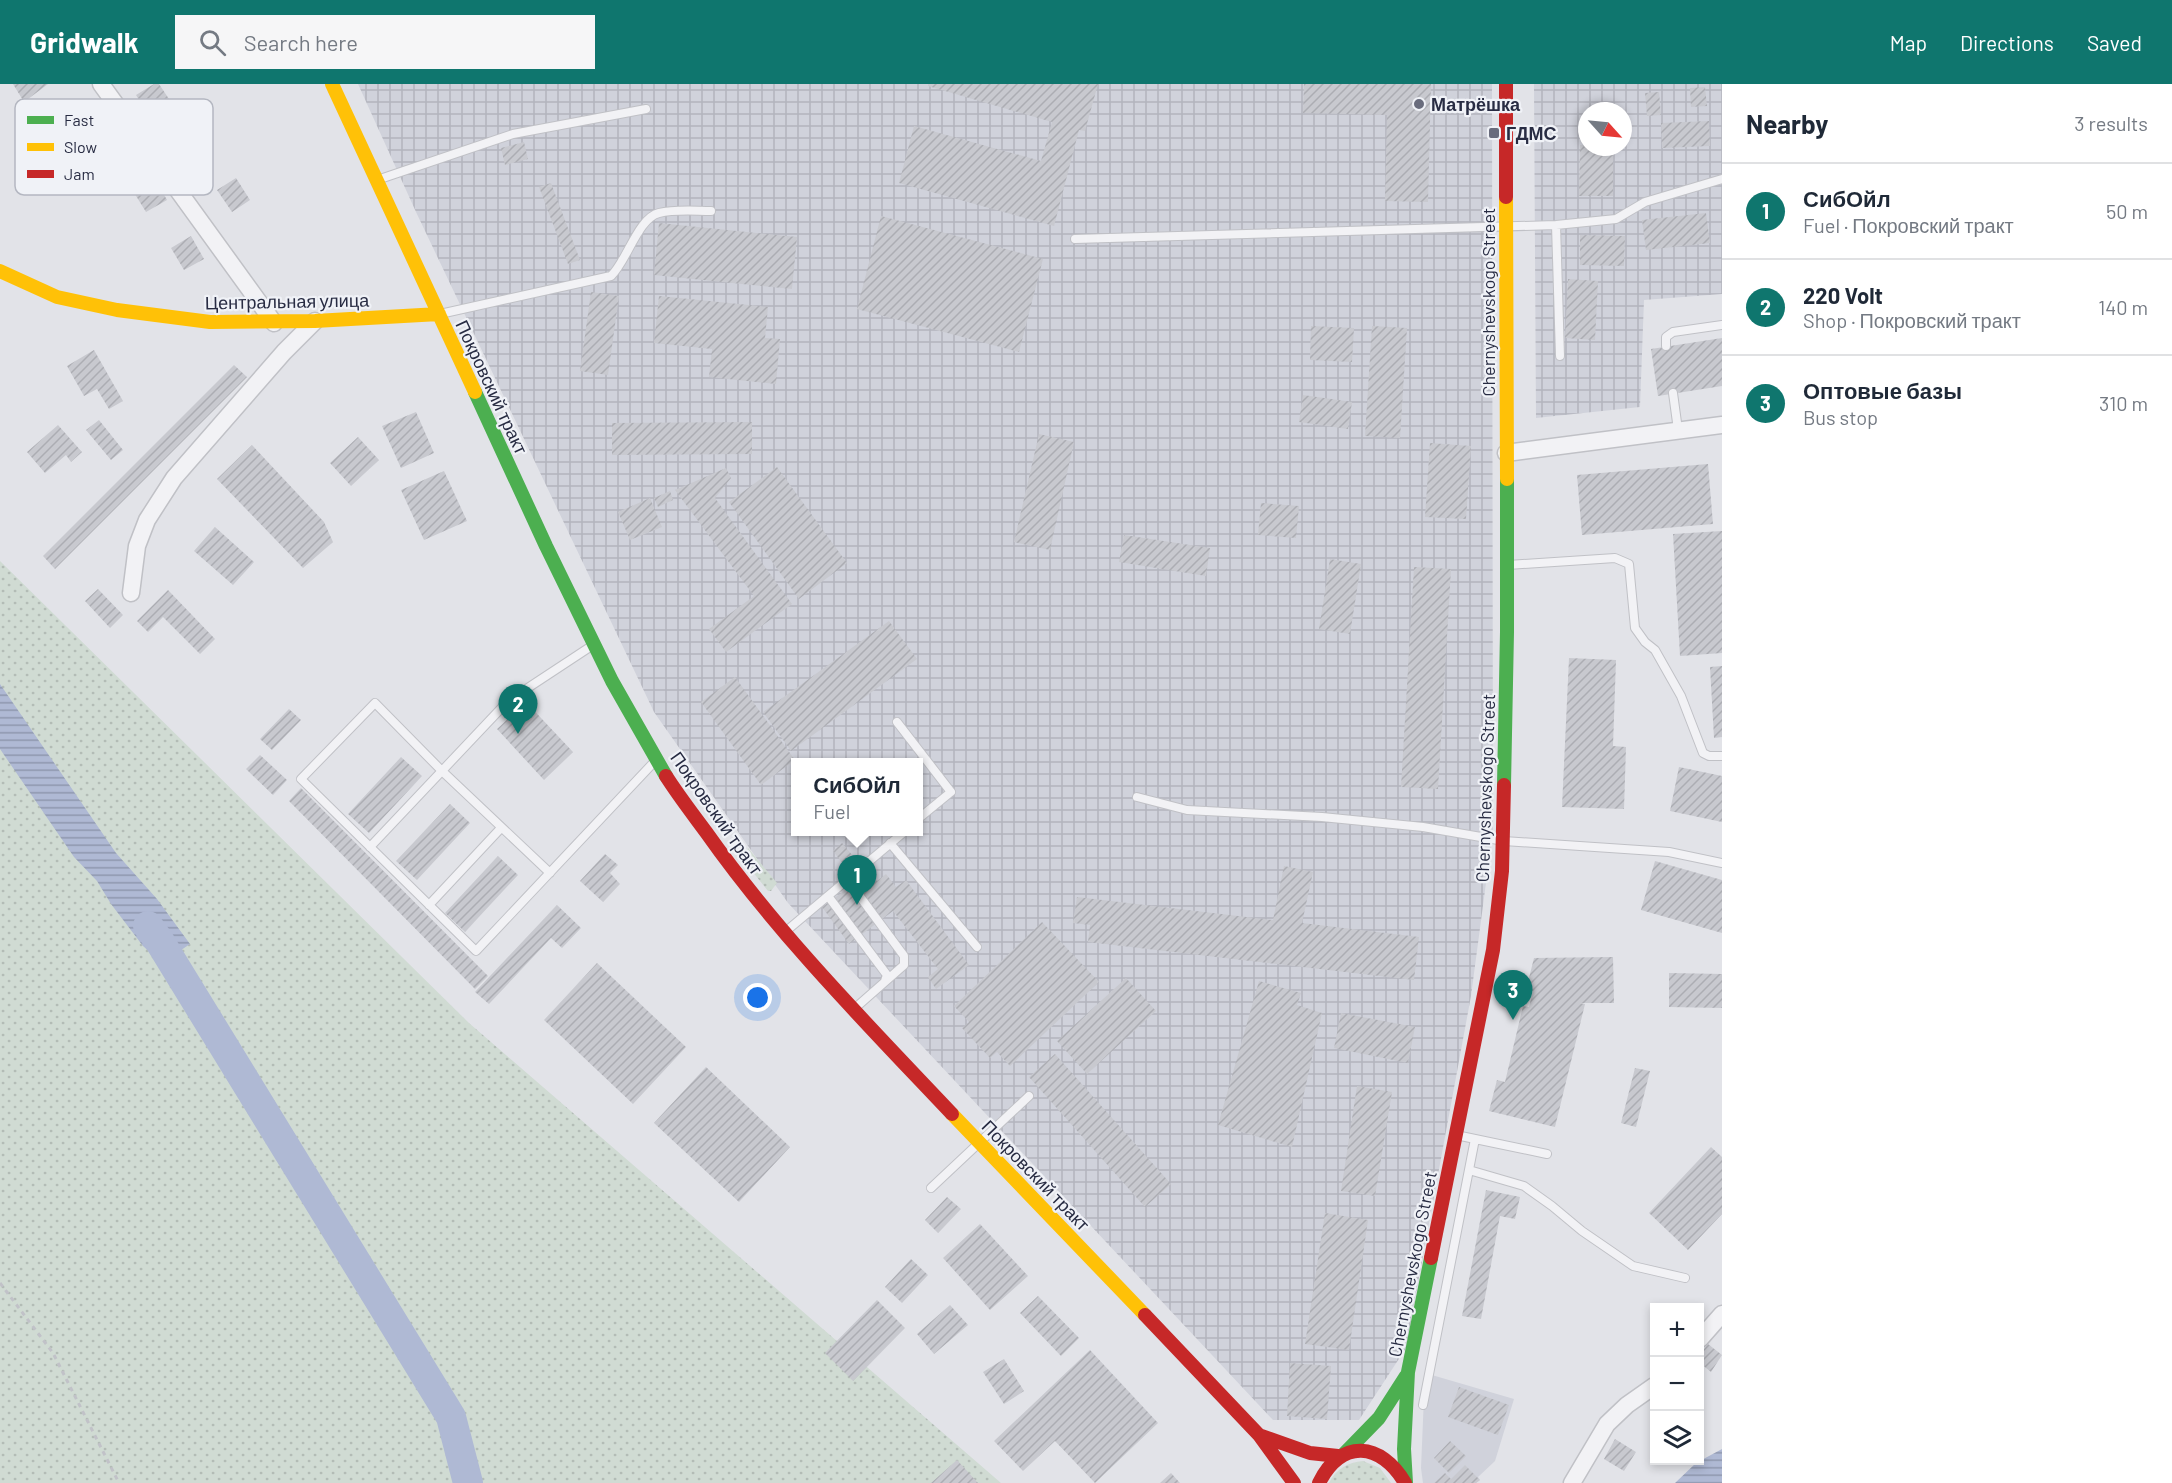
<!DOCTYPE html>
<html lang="en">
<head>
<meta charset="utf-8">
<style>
  body { margin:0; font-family:Barlow,sans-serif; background:#f6f6f7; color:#1f2937 }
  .controls { position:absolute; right:18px; bottom:18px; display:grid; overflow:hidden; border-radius:0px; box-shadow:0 3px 9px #0003 }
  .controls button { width:54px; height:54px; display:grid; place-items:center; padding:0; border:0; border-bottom:2px solid #e0e1e3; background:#fff; color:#1f2937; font:30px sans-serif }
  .compass { position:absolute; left:1578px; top:18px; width:54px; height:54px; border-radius:50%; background:#fff; box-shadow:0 3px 9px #0003; rotate:117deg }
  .you { position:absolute; left:758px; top:914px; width:21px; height:21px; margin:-15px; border:4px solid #fff; border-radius:50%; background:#1a73e8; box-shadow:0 0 0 9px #1a73e833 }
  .badge { display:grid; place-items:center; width:39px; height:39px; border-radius:50%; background:#0f766e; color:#fff; font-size:20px; font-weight:700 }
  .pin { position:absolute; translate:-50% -50px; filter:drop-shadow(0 2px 3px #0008) }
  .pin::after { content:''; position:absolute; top:32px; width:21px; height:18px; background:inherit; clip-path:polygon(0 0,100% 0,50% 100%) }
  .popup { position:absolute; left:791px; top:674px; width:132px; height:78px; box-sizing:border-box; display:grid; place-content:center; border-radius:0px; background:#fff; filter:drop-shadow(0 2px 4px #0005); font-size:20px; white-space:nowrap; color:#747a83 }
  .popup b { font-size:22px; color:#1f2937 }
  .popup::after { content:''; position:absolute; left:50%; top:100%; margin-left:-12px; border:12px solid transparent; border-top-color:#fff }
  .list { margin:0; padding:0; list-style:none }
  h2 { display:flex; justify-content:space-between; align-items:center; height:78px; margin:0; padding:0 24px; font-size:26px }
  h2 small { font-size:20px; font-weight:400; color:#747a83 }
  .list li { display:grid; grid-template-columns:39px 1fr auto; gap:18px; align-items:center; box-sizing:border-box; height:96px; padding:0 24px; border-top:2px solid #e0e1e3 }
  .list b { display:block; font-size:22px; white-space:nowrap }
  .list p { margin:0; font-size:20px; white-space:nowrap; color:#747a83 }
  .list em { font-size:20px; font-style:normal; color:#747a83 }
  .icon { flex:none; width:33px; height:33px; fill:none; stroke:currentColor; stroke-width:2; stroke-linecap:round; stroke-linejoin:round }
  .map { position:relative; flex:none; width:1722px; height:1399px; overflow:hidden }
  header { display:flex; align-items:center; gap:36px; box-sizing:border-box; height:84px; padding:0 30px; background:#0f766e; color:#fff }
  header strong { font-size:28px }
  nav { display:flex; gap:33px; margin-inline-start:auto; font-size:21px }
  .search { width:420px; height:54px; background:#f6f6f7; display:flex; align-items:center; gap:15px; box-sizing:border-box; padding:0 21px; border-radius:0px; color:#747a83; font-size:22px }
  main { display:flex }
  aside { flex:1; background:#fff }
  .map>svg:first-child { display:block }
  .built { fill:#d0d2db }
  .industrial { fill:url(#industrial-grid); fill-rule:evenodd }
  .green { fill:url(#green-dots) }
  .water { fill:url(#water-rules) }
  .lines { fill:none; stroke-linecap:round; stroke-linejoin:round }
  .river { stroke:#afb9d4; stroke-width:30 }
  .building { fill:url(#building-hatch) }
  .lane-casing { stroke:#c0c1c6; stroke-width:10 }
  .street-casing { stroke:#c0c1c6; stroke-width:19 }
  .path { stroke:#c1c2c8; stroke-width:3; stroke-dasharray:4.5 4.5; stroke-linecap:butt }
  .lane { stroke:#f2f2f5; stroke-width:8 }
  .street { stroke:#f2f2f5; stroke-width:16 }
  .fast { stroke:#4caf50; stroke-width:14 }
  .slow { stroke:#ffc107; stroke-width:14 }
  .jam { stroke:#c62828; stroke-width:14 }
  .poi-dot { fill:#696c7d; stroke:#f0f2f7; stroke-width:2 }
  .labels { text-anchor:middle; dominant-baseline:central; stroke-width:4.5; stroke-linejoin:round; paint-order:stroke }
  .poi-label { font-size:18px; font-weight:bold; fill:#282c43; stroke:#f0f2f7; text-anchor:start }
  .street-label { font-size:18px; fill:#282c43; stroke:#f0f2f7 }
  .key { fill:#f0f2f7; stroke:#b4b7c1; stroke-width:1.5 }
  .key-label { font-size:16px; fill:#282c43 }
</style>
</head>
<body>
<header>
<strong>Gridwalk</strong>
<div class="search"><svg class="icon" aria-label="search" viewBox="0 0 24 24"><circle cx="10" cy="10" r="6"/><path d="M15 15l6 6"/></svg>Search here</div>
<nav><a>Map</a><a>Directions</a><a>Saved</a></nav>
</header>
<main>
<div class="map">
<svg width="1722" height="1399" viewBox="0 0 1722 1399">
  <defs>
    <pattern id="industrial-grid" width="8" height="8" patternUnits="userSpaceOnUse" patternTransform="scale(1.5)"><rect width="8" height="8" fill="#d0d2db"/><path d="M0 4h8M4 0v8" fill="none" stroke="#b3b4bd"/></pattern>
    <pattern id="green-dots" width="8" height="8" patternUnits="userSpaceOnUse" patternTransform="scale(1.5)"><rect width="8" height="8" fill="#d0dbd3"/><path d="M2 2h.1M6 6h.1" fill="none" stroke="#b3bcb6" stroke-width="1.8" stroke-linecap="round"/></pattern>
    <pattern id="water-rules" width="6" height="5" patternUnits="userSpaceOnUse" patternTransform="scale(1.5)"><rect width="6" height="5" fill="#afb9d4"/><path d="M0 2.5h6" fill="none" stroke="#8e97ae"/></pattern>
    <pattern id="building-hatch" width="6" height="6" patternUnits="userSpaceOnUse" patternTransform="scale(1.5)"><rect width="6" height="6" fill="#c8c9cf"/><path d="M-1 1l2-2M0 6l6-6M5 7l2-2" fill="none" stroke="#acadb3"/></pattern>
  </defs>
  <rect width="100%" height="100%" fill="#e2e3e8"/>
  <path class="built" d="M1425 1289 1514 1315 1495 1377 1478 1393 1480 1396 1476 1399H1423L1421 1384Z"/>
  <path class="industrial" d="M358 0H1492L1493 746 1471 912 1406 1264 1359 1336H1273L788 819 654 628 416 128ZM796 678H918V748H796Z
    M1534 0H1722V210L1644 216 1640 323 1536 334ZM1587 27H1623V63H1587Z"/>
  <path class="green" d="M0 477 469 939 1001 1399H0Z
    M748 764 777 799 771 807H768L744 777Z
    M1363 1377 1380 1384 1391 1399H1329C1336 1385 1348 1378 1363 1377Z"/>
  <path class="water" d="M0 600 116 769 157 815 190 860 162 879 143 862 111 820 97 797 74 773 0 665Z
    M1722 1365V1399H1675L1696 1379Z"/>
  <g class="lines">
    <path class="river" d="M148 842 160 858 451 1333 468 1399"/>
  </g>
  <path class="building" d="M13 0H48L24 18Z
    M154 0H159L171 18 149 32 136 11Z
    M928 0H1098L1085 47 1079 46 1054 142 899 99 914 42 1041 77 1052 38 928 2Z
    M1304 0H1431L1428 118 1385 117 1387 31 1303 29Z
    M1705 3 1707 22 1691 23 1690 4Z
    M1659 8 1661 31 1647 32 1645 9Z
    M185 20 207 50 190 63 168 33Z
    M1709 37 1710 62 1662 64 1661 39Z
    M524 58 528 75 505 81 501 64Z
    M1580 61H1587V63H1613V112H1579Z
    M236 94 250 116 232 128 217 106Z
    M155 95 167 116 146 128 133 107Z
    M551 99 580 176 568 180 539 103Z
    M1706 129 1710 159 1646 166 1642 136Z
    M881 132 1043 175 1019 268 857 225Z
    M659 139 797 153 792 205 654 191Z
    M1580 151 1625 152 1624 182 1580 181Z
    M191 152 204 175 184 186 171 164Z
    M1568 195 1598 197 1595 256 1565 254Z
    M591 208 619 212 608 291 580 287Z
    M659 212 768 223 765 254 780 255 776 300 709 293 712 265 654 259Z
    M1311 242 1354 244 1352 278 1310 276Z
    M1372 242 1407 244 1400 354 1365 352Z
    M1722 254V302L1658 312 1651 265Z
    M94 266 123 317 109 325 97 305 84 312 67 282Z
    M234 281 247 293 55 485 43 472Z
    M1303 311 1352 318 1348 345 1299 338Z
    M416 328 434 369 401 384 382 342Z
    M99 336 123 366 111 376 86 346Z
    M752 338V370L612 371V339Z
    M58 341 82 368 71 378 66 371 45 389 27 368Z
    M1039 350 1074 358 1050 466 1014 458Z
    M358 353 379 376 351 402 330 379Z
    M1430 359 1471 362 1466 435 1425 433Z
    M252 361 324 438 333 458 303 484 217 395Z
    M1708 380 1713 440 1582 451 1577 391Z
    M777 383 847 479 799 515 729 418Z
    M726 384 731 394 715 414 792 520 726 568 709 545 754 512 675 406Z
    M444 387 467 437 424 456 401 406Z
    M670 407 673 416 658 423 654 414Z
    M650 414 662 443 630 456 618 428Z
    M1261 419 1299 422 1296 454 1258 451Z
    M215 443 254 478 233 501 194 467Z
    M1722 447V569L1680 572 1673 450Z
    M1124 451 1210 464 1206 492 1119 478Z
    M1330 475 1361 480 1350 550 1319 545Z
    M1414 483 1451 485 1438 705 1401 703Z
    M98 505 123 531 110 544 85 517Z
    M168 506 215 555 200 570 163 533 148 548 137 537Z
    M889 537 917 575 791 667 763 628Z
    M1569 574 1616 576 1613 662 1626 663 1624 725 1562 723Z
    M1722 582V653L1714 654 1710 583Z
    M735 593 795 676 761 701 701 618Z
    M526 618 573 668 544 696 497 645Z
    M289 625 301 636 272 666 260 655Z
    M260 671 287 696 273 711 246 685Z
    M401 673 422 692 369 749 348 730Z
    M1679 683 1722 692V738L1670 727Z
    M301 704 488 892 475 905 289 717Z
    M450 720 470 739 417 796 396 777Z
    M842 759 853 772 843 780 833 767Z
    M605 770 618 781 610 789 620 800 603 818 580 797Z
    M498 772 518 791 465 848 445 829Z
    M1655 777 1722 796V849L1641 826Z
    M1284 782 1313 788 1302 839 1419 853 1414 896 1088 858 1090 841 1073 839 1077 813 1273 836Z
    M870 788 877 797 886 790 896 803 906 796 969 881 936 905 928 893 938 885 893 827 849 860 822 823Z
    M557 821 581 844 562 864 551 854 489 920 475 908Z
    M1042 838 1099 898 1010 982 997 968 990 974 962 944 969 938 954 922Z
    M1613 873 1614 919H1580L1585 920 1555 1043 1489 1027 1497 996 1505 998 1523 922 1529 923 1533 907 1526 906 1534 874Z
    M597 879 686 963 633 1020 544 936Z
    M1669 889 1722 890V924L1669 923Z
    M1126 894 1156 927 1087 990 1057 957Z
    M1259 897 1301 909 1297 921 1322 929 1292 1063 1218 1041Z
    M1341 929 1415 943 1408 979 1334 964Z
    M1055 970 1171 1100 1145 1123 1029 993Z
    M706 983 790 1063 739 1118 654 1039Z
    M1635 984 1650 987 1636 1043 1621 1039Z
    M1357 1002 1392 1008 1375 1112 1341 1107Z
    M1711 1063 1722 1073V1130L1688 1166 1649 1129Z
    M1486 1106 1520 1113 1515 1135 1500 1132 1481 1235 1462 1232Z
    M947 1113 961 1125 938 1149 925 1136Z
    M1325 1129 1368 1136 1349 1266 1305 1260Z
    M980 1140 1028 1192 990 1226 943 1174Z
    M911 1175 928 1191 902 1219 885 1203Z
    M1038 1212 1079 1254 1061 1272 1020 1229Z
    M877 1216 905 1244 853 1297 825 1269Z
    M950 1221 968 1241 934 1270 917 1250Z
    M1708 1260 1722 1271 1711 1288 1700 1279V1270Z
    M1090 1266 1158 1339 1095 1399 1055 1357 1023 1387 994 1357Z
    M1004 1275 1024 1307 1004 1320 983 1288Z
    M1290 1279 1331 1282 1327 1335 1287 1332Z
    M1459 1303 1509 1321 1498 1351 1448 1333Z
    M1615 1355 1636 1368 1624 1387 1604 1375Z
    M1450 1357 1466 1372 1449 1389 1434 1374Z
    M957 1376 978 1399H931Z
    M1465 1381 1480 1396 1476 1399H1434L1445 1389 1451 1395Z
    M1171 1389 1180 1399H1160Z"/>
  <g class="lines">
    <g class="lane-casing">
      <path id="lane" d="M377 96 513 50 646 25
        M1556 141 1560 272
        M1075 155 1556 141 1616 135 1645 118 1722 95
        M440 230 611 192C627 177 638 134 659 129 675 125 695 127 711 127
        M1666 262V253L1673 248 1722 241
        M1673 309 1678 346
        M1508 481 1615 474 1629 480 1635 544 1645 558 1655 566 1681 612 1703 669 1709 672H1722
        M897 638 951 708 918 735
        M1137 713 1187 726 1322 733 1423 743 1504 757 1669 768 1722 779
        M890 759 977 863
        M370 763 508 617 593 561
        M550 789 442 687 375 619 301 695 476 867 656 676
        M847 795 904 872V881L854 925
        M828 812 887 891 885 897
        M429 821 501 744
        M785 848 904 748
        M1456 1051 1547 1070
        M1469 1086 1524 1102 1552 1122 1582 1147 1633 1182 1685 1194
        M931 1104 1029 1012
        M1423 1321 1475 1055"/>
    </g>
    <g class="street-casing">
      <path id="street" d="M101 0 274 239
        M1506 369 1722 341
        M131 509 137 462 147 436 174 394 284 268 315 237
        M1700 1255 1722 1230
        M1572 1399 1607 1340 1627 1321 1654 1302"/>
    </g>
    <path class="path" d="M0 1199 53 1269 119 1399"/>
    <use href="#lane" class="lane"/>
    <use href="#street" class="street"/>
    <path class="fast" d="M475 308 546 462 612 597 666 692
      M1504 701 1507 548V395
      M1344 1370 1379 1334 1406 1292
      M1406 1399 1404 1365 1408 1288 1431 1174"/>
    <path class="slow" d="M332 0 475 308
      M1506 113 1507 395
      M0 187 57 213 117 226 210 238 315 237 439 230
      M952 1030 1145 1231"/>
    <path class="jam" d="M1506 0V113
      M666 692C678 711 692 729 706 748 778 850 866 939 952 1030
      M1431 1174 1493 866 1502 787 1504 701
      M1145 1231 1259 1351 1294 1399
      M1259 1351 1310 1369 1338 1372
      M1319 1399C1341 1354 1381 1358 1405 1399"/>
  </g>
  <g class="poi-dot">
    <circle cx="1419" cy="20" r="6"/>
    <rect x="1488" y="43" width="12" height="12" rx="3"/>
  </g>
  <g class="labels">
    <g class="poi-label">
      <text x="1431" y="20">Матрёшка</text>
      <text x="1506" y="49">ГДМС</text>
    </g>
    <g class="street-label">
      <text transform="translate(287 217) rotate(-1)">Центральная улица</text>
      <text transform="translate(1488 218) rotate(-90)">Chernyshevskogo Street</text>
      <text transform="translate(492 303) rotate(65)">Покровский тракт</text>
      <text transform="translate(1485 704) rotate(-88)">Chernyshevskogo Street</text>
      <text transform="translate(717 729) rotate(55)">Покровский тракт</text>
      <text transform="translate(1036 1091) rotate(46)">Покровский тракт</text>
      <text transform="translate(1412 1180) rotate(-79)">Chernyshevskogo Street</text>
    </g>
  </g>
  <rect x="15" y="15" width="198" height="96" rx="9" class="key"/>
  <rect x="27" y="32" width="27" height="8" fill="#4caf50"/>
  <rect x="27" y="59" width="27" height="8" fill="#ffc107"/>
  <rect x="27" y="86" width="27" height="8" fill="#c62828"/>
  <g class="key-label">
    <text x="64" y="42">Fast</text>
    <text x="64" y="69">Slow</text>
    <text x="64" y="96">Jam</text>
  </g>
</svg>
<div class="controls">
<button>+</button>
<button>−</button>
<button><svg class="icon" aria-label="layers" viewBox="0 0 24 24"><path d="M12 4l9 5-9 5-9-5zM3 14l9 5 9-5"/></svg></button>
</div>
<svg class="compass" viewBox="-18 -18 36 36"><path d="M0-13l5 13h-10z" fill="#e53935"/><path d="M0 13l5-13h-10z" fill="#747a83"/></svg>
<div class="you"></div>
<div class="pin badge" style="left:857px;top:821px">1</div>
<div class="popup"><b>СибОйл</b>Fuel</div>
<div class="pin badge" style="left:518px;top:650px">2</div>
<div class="pin badge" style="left:1513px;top:936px">3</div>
</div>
<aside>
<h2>Nearby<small>3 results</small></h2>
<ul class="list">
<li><span class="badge">1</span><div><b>СибОйл</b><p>Fuel · Покровский тракт</p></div><em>50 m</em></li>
<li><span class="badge">2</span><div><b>220 Volt</b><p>Shop · Покровский тракт</p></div><em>140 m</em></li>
<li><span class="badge">3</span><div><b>Оптовые базы</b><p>Bus stop</p></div><em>310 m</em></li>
</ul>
</aside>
</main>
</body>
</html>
